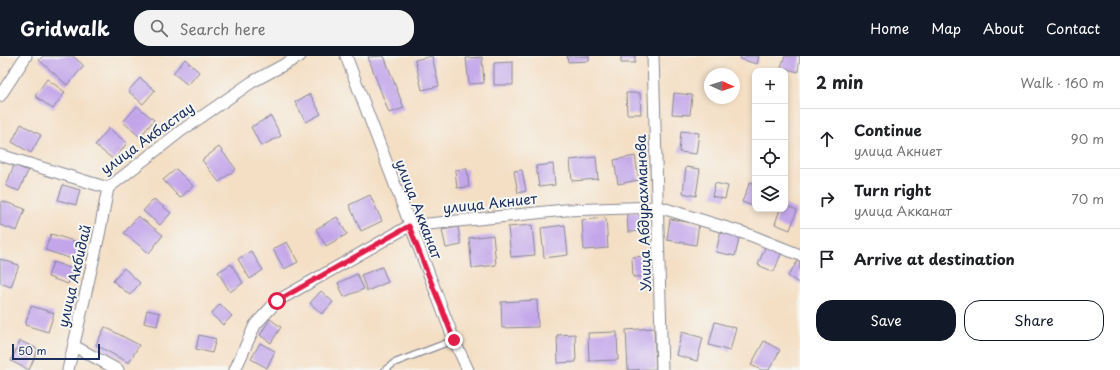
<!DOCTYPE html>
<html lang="en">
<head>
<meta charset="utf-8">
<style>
  body { margin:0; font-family:"Playpen Sans",sans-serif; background:#f2f2f2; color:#202124 }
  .controls { position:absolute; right:12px; top:12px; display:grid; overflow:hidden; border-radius:8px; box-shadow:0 2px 6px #0003 }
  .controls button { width:36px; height:36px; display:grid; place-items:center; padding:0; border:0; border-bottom:1px solid #e0e0e0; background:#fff; color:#202124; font:20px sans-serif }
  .compass { position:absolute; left:704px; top:12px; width:36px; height:36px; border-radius:50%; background:#fff; box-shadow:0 2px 6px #0003; rotate:93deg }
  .scale { position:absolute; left:12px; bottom:10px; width:88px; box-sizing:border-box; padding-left:4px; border:2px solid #1b2f5e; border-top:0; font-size:11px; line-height:14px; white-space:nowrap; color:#1b2f5e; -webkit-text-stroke:3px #f6f6f2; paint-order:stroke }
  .stop { position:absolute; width:12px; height:12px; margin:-9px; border:3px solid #e11d48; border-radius:50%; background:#fff }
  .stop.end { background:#e11d48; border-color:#fff; box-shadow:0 1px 4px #0008 }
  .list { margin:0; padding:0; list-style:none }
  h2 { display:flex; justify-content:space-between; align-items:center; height:52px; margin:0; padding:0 16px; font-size:17px }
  h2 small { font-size:13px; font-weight:400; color:#757577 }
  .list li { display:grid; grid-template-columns:26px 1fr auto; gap:12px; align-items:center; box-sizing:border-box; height:60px; padding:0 16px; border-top:1px solid #e0e0e0 }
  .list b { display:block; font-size:15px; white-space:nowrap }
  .list p { margin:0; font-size:13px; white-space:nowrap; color:#757577 }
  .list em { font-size:13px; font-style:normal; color:#757577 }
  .actions { display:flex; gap:8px; padding:12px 16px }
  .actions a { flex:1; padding:9px 0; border:1px solid #111827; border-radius:16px; text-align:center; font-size:14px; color:#111827 }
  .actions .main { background:#111827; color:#fff }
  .icon { flex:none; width:22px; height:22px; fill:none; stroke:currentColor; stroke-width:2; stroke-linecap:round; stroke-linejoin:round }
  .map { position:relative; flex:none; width:800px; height:314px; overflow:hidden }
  header { display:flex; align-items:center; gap:24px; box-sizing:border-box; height:56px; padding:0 20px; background:#111827; color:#fff }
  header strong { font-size:19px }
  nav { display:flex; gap:22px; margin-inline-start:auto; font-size:14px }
  .search { width:280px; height:36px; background:#f2f2f2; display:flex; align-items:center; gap:10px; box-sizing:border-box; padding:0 14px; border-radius:16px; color:#757577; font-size:15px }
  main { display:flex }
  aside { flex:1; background:#fff }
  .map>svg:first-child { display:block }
  .building { fill:#c3a6ea }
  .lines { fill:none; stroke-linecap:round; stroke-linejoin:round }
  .lane-casing { stroke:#888792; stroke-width:8 }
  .street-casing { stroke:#888792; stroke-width:13 }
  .lane { stroke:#fff; stroke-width:5.5 }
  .street { stroke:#fff; stroke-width:11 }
  .route { stroke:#e11d48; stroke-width:5 }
  .labels { text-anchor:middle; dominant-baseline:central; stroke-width:4; stroke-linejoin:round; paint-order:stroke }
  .street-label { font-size:14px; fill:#1b2f5e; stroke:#f6f6f2 }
</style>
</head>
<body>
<header>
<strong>Gridwalk</strong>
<div class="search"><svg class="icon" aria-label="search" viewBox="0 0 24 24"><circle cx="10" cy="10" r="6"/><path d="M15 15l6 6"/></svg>Search here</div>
<nav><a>Home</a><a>Map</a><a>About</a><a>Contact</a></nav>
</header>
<main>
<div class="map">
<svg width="800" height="314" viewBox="0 0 800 314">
  <rect width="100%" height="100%" fill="#f6f6f2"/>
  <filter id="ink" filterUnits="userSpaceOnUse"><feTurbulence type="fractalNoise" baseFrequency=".025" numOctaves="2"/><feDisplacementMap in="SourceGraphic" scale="8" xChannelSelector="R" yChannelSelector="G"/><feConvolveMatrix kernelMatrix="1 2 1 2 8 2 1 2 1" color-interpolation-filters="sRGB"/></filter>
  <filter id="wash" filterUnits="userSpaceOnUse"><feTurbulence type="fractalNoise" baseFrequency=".012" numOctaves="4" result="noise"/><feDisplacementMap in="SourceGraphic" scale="16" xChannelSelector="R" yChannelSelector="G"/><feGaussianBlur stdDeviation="0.9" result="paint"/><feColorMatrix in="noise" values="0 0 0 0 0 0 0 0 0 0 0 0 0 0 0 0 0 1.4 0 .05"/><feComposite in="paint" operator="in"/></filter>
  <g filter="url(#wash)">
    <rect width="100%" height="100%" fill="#f4dfc5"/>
    <g id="blocks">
      <path class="building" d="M43 0H73L84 10 67 29 39 4Z
        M384 0 404 52 389 57 368 1Z
        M432 0 439 30 422 34 415 4Z
        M567 0H589V5L568 6Z
        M621 0H635V7H621Z
        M741 0H759L757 8 740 3Z
        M785 0H800L798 16 781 11Z
        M482 1 484 27 469 28 466 2Z
        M185 3 199 16 188 29 173 17Z
        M513 6V29H494V7Z
        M140 22 155 34 143 48 128 35Z
        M47 23 65 36 53 53 35 40Z
        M626 37H640L641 58H627Z
        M674 37 692 39 690 59 672 58Z
        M310 38 321 58 306 66 295 46Z
        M137 50 154 64 140 81 123 66Z
        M271 60 281 80 261 90 251 71Z
        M21 68 41 79 31 97 12 86Z
        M109 72 127 87 114 104 95 89Z
        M681 75 699 77 696 98 679 96Z
        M219 91 236 113 219 126 202 104Z
        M635 100 639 124 618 128 614 104Z
        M596 101 598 123 572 125 570 104Z
        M553 108 555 129 539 131 536 110Z
        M14 109 28 115 19 135 6 130Z
        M686 111 700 113 696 140 683 137Z
        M176 113 193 130 180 142 163 124Z
        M467 113 469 131 457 132 455 114Z
        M522 114 526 135 518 137 514 115Z
        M750 126 755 128V151L742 146Z
        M715 127 728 130 725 143 712 140Z
        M63 129 80 134 76 149 58 144Z
        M370 139 382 165 361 175 349 149Z
        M154 143 171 157 160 169 143 155Z
        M2 145 25 153 17 175 0 169V151Z
        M785 149 797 154 790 174 775 168 780 153H785Z
        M644 156 645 175 628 176 627 157Z
        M138 160 163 179 149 197 124 177Z
        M337 161 347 178 326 190 316 173Z
        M606 162 608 192 584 194 582 164Z
        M670 163 699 168 696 189 667 184Z
        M532 169 535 199 511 201 508 171Z
        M565 169 568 199 544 202 541 172Z
        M458 171 461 189 446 192 442 174Z
        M721 174 740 179 735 200 716 196Z
        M51 178 87 189 81 206 45 194Z
        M493 179 496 209 472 212 469 182Z
        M287 186 298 206 284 213 273 193Z
        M766 189 782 195 774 216 758 209Z
        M251 195 263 214 250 223 238 203Z
        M649 200 650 220 633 221 632 201Z
        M0 203 19 209 11 231 0 227Z
        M799 203 800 204V228L788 220Z
        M53 206 73 213 68 228 48 221Z
        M231 208 243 227 230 236 218 216Z
        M382 211 388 226 367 235 361 219Z
        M124 212 140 227 130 239 113 225Z
        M357 218 364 233 344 241 338 227Z
        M321 235 333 246 322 258 310 247Z
        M537 244 538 271 502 272 501 246Z
        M220 248 232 260 223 269 211 258Z
        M31 250 54 257 48 276 25 269Z
        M147 254 160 257 157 270 144 267Z
        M270 263 281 271 271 287 260 279Z
        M715 266 736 272 730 295 709 289Z
        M105 271 139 289 129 307 96 289Z
        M654 272 656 313 628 314 626 274Z
        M617 276 618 304 589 305 588 277Z
        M682 276 703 282 697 305 676 299Z
        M575 278 576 306 558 307 557 279Z
        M199 279 216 283 212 297 196 293Z
        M20 285 38 293 29 314 11 305Z
        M764 285 780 294 769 314H761L751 309Z
        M260 287 275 295 267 312 251 303Z"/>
    </g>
  </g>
  <g filter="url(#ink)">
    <use href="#blocks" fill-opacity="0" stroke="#888792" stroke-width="1"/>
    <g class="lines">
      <g class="lane-casing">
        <path id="lane" d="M385 314 394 307 454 284"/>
      </g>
      <g class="street-casing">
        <path id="street" d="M346 0 454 284 468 314
          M653 0 662 314
          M0 40 26 0
          M0 99 108 132 181 75 252 26 300 0
          M74 290 118 314
          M68 314 99 179 108 132
          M235 314 255 269 277 245 409 170 565 154 659 151 750 179 800 199"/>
      </g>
      <use href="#lane" class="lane"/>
      <use href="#street" class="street"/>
    </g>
  </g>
  <g class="lines" filter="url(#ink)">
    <path class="route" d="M277 245 409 170 454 284"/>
  </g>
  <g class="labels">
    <g class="street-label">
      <text transform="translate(147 82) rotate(-36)">улица Акбастау</text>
      <text transform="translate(490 147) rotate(-6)">улица Акниет</text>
      <text transform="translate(419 153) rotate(69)">улица Акканат</text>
      <text transform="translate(643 157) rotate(-92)">Улица Абдурахманова</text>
      <text transform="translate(74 220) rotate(-77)">улица Акбидай</text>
    </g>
  </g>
</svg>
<div class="controls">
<button>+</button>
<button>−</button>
<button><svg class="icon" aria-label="locate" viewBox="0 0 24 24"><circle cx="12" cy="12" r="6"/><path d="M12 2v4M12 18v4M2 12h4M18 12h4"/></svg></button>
<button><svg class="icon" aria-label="layers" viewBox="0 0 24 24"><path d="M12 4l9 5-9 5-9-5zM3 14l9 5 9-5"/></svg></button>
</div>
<svg class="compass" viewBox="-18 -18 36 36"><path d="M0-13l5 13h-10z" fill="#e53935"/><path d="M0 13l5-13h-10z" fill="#757577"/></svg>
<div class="scale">50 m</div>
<div class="stop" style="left:277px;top:245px"></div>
<div class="stop end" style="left:454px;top:284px"></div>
</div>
<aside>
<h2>2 min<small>Walk · 160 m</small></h2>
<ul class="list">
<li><svg class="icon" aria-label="ahead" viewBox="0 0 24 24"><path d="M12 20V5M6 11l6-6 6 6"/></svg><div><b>Continue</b><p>улица Акниет</p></div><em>90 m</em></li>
<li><svg class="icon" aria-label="right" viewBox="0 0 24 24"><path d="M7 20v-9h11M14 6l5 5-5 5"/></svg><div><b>Turn right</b><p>улица Акканат</p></div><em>70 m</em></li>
<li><svg class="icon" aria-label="arrive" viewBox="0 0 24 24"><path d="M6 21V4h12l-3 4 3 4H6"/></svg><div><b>Arrive at destination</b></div></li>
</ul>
<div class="actions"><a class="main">Save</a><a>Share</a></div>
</aside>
</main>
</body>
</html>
